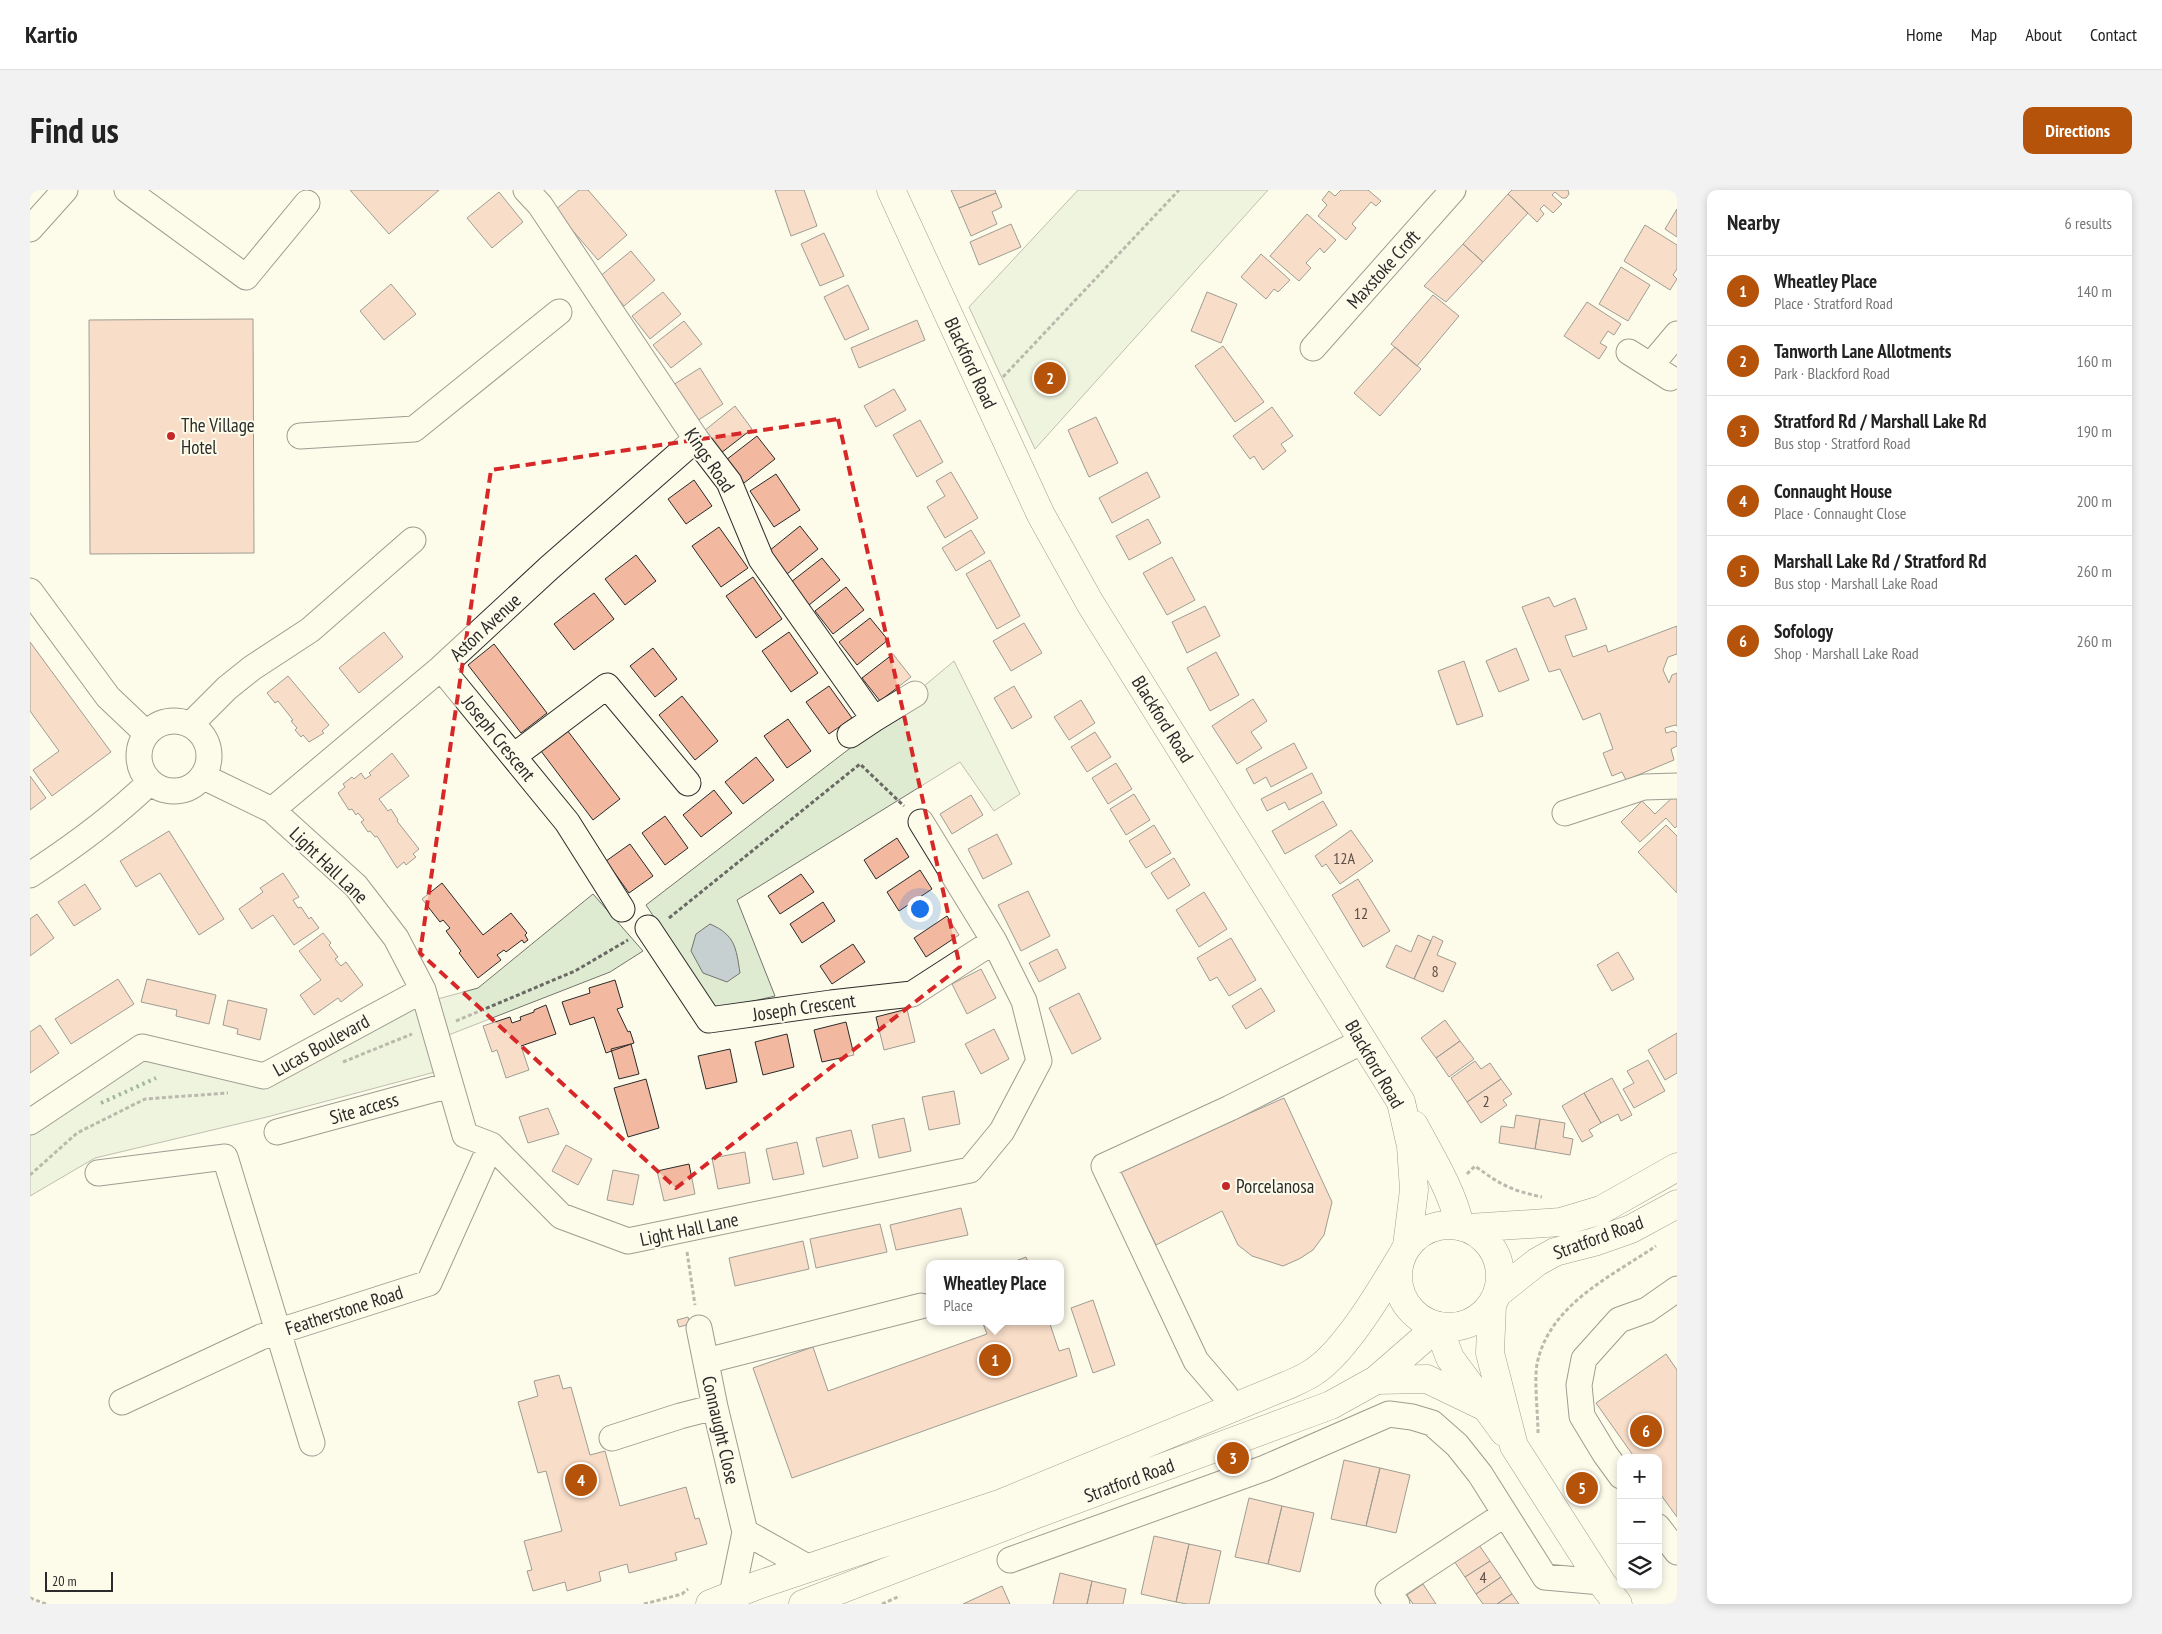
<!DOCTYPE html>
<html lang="en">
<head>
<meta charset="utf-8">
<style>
  body { margin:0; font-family:"PT Sans Narrow",sans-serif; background:#f2f2f2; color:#222 }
  .controls { position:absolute; right:15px; bottom:15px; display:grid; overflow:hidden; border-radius:10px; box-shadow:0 2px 8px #0003 }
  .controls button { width:45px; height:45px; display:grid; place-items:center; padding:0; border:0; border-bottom:1px solid #e0e0e0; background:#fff; color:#222; font:25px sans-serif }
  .scale { position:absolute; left:15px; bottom:12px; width:68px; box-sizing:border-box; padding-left:5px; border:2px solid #2b2b2b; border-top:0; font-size:14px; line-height:18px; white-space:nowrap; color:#2b2b2b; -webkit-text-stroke:4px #fdfbea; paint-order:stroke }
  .you { position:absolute; left:889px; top:718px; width:18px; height:18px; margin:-12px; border:4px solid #fff; border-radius:50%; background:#1a73e8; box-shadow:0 0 0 8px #1a73e833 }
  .badge { display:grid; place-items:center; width:32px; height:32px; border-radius:50%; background:#b45309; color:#fff; font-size:16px; font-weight:700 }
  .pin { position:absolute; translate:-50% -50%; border:2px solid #fff; box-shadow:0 1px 5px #0006 }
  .popup { position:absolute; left:896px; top:1070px; width:138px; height:65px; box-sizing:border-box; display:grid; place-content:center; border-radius:10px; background:#fff; filter:drop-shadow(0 1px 4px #0005); font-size:16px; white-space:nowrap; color:#767676 }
  .popup b { font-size:19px; color:#222 }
  .popup::after { content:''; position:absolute; left:50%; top:100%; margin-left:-10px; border:10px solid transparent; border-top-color:#fff }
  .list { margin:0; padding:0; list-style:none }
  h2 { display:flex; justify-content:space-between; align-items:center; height:65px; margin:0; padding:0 20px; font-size:21px }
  h2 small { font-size:16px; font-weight:400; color:#767676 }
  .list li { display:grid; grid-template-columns:32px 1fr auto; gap:15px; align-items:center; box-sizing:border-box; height:70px; padding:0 20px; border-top:1px solid #e0e0e0 }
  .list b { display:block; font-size:19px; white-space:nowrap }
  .list p { margin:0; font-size:16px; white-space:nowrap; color:#767676 }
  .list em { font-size:16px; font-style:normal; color:#767676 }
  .icon { flex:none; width:28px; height:28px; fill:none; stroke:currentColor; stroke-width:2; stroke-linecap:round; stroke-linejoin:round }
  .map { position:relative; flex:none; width:1647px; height:1414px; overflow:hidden; border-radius:10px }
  header { display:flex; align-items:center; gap:30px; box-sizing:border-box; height:70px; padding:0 25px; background:#fff; border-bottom:1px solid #e0e0e0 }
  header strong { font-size:24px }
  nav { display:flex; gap:28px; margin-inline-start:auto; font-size:18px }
  .intro { display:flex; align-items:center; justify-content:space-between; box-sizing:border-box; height:120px; padding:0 30px }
  h1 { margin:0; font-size:35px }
  .button { padding:12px 22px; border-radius:10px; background:#b45309; color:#fff; font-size:18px; font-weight:700 }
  main { display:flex; gap:30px; padding:0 30px }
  aside { flex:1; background:#fff; border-radius:10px; box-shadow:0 2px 8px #0003 }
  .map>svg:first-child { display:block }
  .green { fill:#deebd1; stroke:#74746e }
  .water { fill:#c7d0d0; stroke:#74746e }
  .building { fill:#f2b8a0; stroke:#2b2b2b }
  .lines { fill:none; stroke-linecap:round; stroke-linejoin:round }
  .minor-casing { stroke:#2b2b2b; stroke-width:27 }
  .major-casing { stroke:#2b2b2b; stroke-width:29 }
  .highway-casing { stroke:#2b2b2b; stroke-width:29 }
  .path { stroke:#6a6964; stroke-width:3; stroke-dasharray:4 2.5; stroke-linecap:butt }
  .minor { stroke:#fdfbea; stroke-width:25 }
  .major { stroke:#fdfbea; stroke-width:28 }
  .highway { stroke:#fdfbea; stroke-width:28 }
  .hedge { stroke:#34623c; stroke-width:4; stroke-dasharray:2.5 4; stroke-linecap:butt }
  .marked { fill:none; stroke:#d62828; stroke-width:4; stroke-dasharray:10 6; stroke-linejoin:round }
  .poi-dot { fill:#c62828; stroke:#fdfbea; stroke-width:2 }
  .labels { text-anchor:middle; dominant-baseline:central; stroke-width:4; stroke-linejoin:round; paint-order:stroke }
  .number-label { font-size:16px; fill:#5d4e48 }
  .street-label { font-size:19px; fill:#2b2b2b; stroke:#fdfbea }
  .poi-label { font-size:19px; fill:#2b2b2b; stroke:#fdfbea; text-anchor:start }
</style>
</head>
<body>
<header>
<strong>Kartio</strong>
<nav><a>Home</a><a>Map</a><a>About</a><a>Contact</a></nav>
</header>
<div class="intro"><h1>Find us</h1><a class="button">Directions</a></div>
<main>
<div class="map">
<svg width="1647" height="1414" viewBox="0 0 1647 1414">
  <rect width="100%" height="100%" fill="#fdfbea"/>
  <path class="green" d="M1048 0H1238L1005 259 939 117Z
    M924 471 990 604 964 621 930 572 707 710 745 806 685 820 616 715 819 559Z
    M563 704 613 761 580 782 416 846 404 810 448 798Z
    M384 814 405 882 237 927 65 968 0 1006V945L117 869 235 894Z"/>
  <path class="water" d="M680 734C705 745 706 757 710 783L697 792 673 783 661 761 666 744Z"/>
  <path class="building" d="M320 0H409L359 44Z
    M549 0H558L597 45 568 70 525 20Z
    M745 0H774L787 36 761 46Z
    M921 0H965L966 3 929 18Z
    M1311 0H1338L1351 11 1346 16 1341 12 1322 34 1326 38 1316 50 1288 26 1297 15 1292 10 1299 1 1305 6Z
    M1482 0H1538L1539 4 1536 8H1532L1525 2 1522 5 1532 14 1523 23 1514 15 1510 19 1514 24 1507 32 1478 4Z
    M469 2 493 32 462 58 437 28Z
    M966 3 972 17 962 22 967 34 941 46 929 18Z
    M1478 4 1498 23 1453 72 1433 54Z
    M1647 19V47L1635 39Z
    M1277 24 1306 50 1294 63 1290 58 1276 73 1281 78 1269 91 1240 66Z
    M981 34 991 57 949 75 940 52Z
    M1615 35 1647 55V79L1643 85 1647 89 1640 100 1594 71Z
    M794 43 814 86 790 96 771 54Z
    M1433 54 1453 72 1416 112 1394 96Z
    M601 61 625 90 594 116 569 87Z
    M1231 64 1260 90 1248 102 1244 99 1236 109 1211 87Z
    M1591 77 1620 95 1598 131 1569 114Z
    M361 94 386 124 354 150 330 121Z
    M818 95 839 139 815 150 794 107Z
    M633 102 651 124 620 149 602 126Z
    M1177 102 1207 114 1191 153 1161 141Z
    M1403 105 1429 126 1387 176 1361 154Z
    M1557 112 1591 134 1584 145 1578 141 1570 153 1577 157 1569 169 1534 146Z
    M223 129 224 363 60 364 59 130Z
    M887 130 895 150 829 178 821 158Z
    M654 131 672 154 641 178 623 155Z
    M1193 156 1234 212 1205 232 1165 176Z
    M1365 157 1391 179 1350 226 1324 203Z
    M670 178 693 214 667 231 643 195Z
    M864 199 876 220 846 237 834 216Z
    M705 216 722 239 691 263 674 241Z
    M1242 217 1263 246 1251 254 1256 261 1233 280 1224 266 1220 269 1203 246Z
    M1066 227 1088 273 1059 287 1038 240Z
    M890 230 913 272 887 287 863 245Z
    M727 246 745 269 714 293 696 270Z
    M921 282 948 328 915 348 897 317 915 306 906 291Z
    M1117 282 1130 307 1082 333 1069 308Z
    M746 284 770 320 744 337 720 301Z
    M664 290 682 316 656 334 638 309Z
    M1118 329 1131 353 1099 370 1086 346Z
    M770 336 788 359 757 384 739 361Z
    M689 337 718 378 691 397 662 356Z
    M941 340 955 363 926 381 912 358Z
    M606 365 626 391 595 415 575 389Z
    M1142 367 1165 410 1137 425 1113 383Z
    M792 368 810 390 779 415 761 392Z
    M960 370 990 426 967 439 936 384Z
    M723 387 752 429 726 448 696 406Z
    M816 397 834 420 803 444 785 421Z
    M564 403 584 429 544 460 524 434Z
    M1519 407 1524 417 1545 408 1557 439 1535 446 1543 467 1576 455 1578 462 1647 436V464L1638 467 1633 480 1639 493 1642 485 1647 483V536L1645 535 1635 538 1636 543 1643 541 1647 543V556L1641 559 1644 570 1596 590 1592 582 1582 586 1573 563 1583 559 1570 523 1553 530 1530 479 1519 482 1492 417Z
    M1175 416 1190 446 1157 463 1142 432Z
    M840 428 858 450 827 475 809 452Z
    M994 433 1012 463 981 481 963 451Z
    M354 442 373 467 329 503 309 478Z
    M759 442 788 483 761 502 732 461Z
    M0 452 81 562 22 606 3 580 29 561 0 521Z
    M464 454 517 523 491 543 438 475Z
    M623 458 647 489 625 507 600 476Z
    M1486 458 1499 490 1469 502 1456 471Z
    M1186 462 1209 505 1180 521 1157 478Z
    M863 464 881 487 850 511 832 488Z
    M1434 471 1453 526 1427 535 1408 481Z
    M258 486 299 535 292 541 294 543 279 552 273 545 271 547 265 540 267 538 261 531 263 530 248 511 245 513 237 503Z
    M799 496 822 528 799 544 776 512Z
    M984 496 1002 527 982 539 964 508Z
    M652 506 688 551 665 570 629 525Z
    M1223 509 1237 531 1221 542 1232 558 1207 574 1182 536Z
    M1051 510 1065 533 1039 550 1024 527Z
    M758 529 781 561 757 578 734 546Z
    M537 540 590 609 563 630 511 561Z
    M1065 542 1081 567 1057 582 1041 557Z
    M1264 553 1277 578 1241 597 1236 587 1224 594 1216 579Z
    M362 563 379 586 349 609 358 621 361 619 368 630 367 631 389 659 383 664 386 667 376 675 374 672 367 678 347 646 345 647 340 641 338 642 331 632 334 630 328 623 326 625 322 619 319 620 308 603 315 597 313 594 322 587 324 589 331 583 335 589 341 585 339 583Z
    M726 567 744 590 713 614 695 592Z
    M1086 573 1102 599 1078 614 1062 588Z
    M1282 583 1292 603 1259 620 1255 612 1237 621 1231 609Z
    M0 586 16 608 0 620Z
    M684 600 702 623 671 647 653 625Z
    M1104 604 1120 630 1096 645 1080 619Z
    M941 605 953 625 922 644 910 624Z
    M1644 606 1647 609V636L1645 638 1636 628 1610 652 1591 632 1612 611 1625 624Z
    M1293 611 1307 635 1255 664 1242 641Z
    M635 626 658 658 635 675 612 643Z
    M1124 635 1141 663 1116 678 1099 651Z
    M1636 635 1647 646V703L1608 662Z
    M1321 640 1343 671 1310 694 1296 674 1292 677 1285 666Z
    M139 641 194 729 169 745 130 683 106 697 90 671Z
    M967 644 982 674 953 689 938 659Z
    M867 648 879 667 846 689 834 670Z
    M600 654 623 686 599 703 576 671Z
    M1144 668 1160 695 1138 709 1121 683Z
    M890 680 902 699 869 721 857 702Z
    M253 683 269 707 263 710 268 718 271 717 279 729 281 727 289 738 264 755 243 725 222 739 209 719 233 702 230 698Z
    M771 684 784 702 750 724 738 706Z
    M1328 689 1360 741 1333 757 1302 705Z
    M412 693 453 745 481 723 497 743 495 745 498 750 494 753 492 750 476 762 474 760 467 765 471 770 448 788 429 763 431 761 416 741 420 738 413 730 410 732 392 709Z
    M55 694 71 719 44 736 28 712Z
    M998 701 1020 746 991 761 968 715Z
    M1174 702 1197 739 1169 757 1146 720Z
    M793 712 805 731 772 753 760 734Z
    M7 724 24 748 0 766V729Z
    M917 726 929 745 896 767 884 748Z
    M293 743 301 753 299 755 308 767 305 769 311 776 316 772 333 795 311 812 308 808 284 825 270 805 291 790 269 761Z
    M1388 745 1401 751 1384 789 1356 777 1366 755 1381 762Z
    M1403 746 1413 751 1407 765 1426 773 1413 802 1384 789Z
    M1201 748 1226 790 1199 806 1187 787 1180 791 1167 768Z
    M823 754 835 772 802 794 790 776Z
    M1027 759 1036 778 1009 792 999 773Z
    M1588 762 1604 789 1582 801 1567 775Z
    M951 779 966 808 937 824 922 794Z
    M88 789 104 814 41 854 25 829Z
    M117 789 186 805 179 834 146 826 147 820 111 812Z
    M585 790 593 817 587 819 598 842 600 841 604 853 576 863 564 827 540 835 532 812 560 803 559 798Z
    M1231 798 1245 821 1216 839 1202 816Z
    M1049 803 1071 849 1042 864 1019 818Z
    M198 810 237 819 230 850 207 844 208 839 193 835Z
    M516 815 526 844 491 856 499 880 476 888 467 860 462 862 453 836 480 827 482 833 491 830 490 827 504 822V820Z
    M877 819 885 852 854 860 846 827Z
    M1415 830 1430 851 1406 868 1391 848Z
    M816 832 824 865 792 872 784 840Z
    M10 835 29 863 0 883V842Z
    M964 839 979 869 951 884 935 854Z
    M1647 843V883L1635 890 1618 860Z
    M757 844 764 877 733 885 725 852Z
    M1430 851 1444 869 1419 887 1406 868Z
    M601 854 609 884 589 889 581 859Z
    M700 859 707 892 676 899 668 866Z
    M1618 870 1635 901 1604 918 1593 899 1604 893 1597 881Z
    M1445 871 1451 879 1460 873 1471 889 1437 912 1421 888Z
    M1582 888 1602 925 1591 931 1588 924 1571 933 1554 903Z
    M616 889 629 938 598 947 584 898Z
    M1471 889 1482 904 1473 910 1477 915 1451 933 1437 912Z
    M924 901 930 934 899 940 892 907Z
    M1554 903 1571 933 1559 940 1563 946 1552 952 1532 916Z
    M1254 908 1302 1012 1294 1045 1283 1060 1269 1069 1253 1076 1222 1066 1208 1055 1192 1021 1126 1055 1089 981Z
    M518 918 529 944 498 953 489 927Z
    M1486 925 1510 929 1505 959 1469 953 1471 936 1484 938Z
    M874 928 881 961 849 968 842 935Z
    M1510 929 1535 933 1533 947 1543 949 1540 965 1505 959Z
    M821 940 828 968 793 977 786 948Z
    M767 952 774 984 743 990 736 959Z
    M536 955 562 969 548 995 522 981Z
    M715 962 720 993 688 999 682 968Z
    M659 974 665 1004 634 1011 627 981Z
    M583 980 609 985 603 1015 577 1010Z
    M931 1018 938 1045 866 1060 860 1035Z
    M850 1034 857 1062 786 1078 780 1049Z
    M773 1051 779 1079 705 1096 699 1068Z
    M996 1067 999 1074H978Z
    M1063 1110 1085 1175 1063 1183 1041 1118Z
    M658 1127 660 1134 649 1137 647 1130Z
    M952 1131H1019L1029 1161 1039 1158 1047 1186 762 1288 723 1178 783 1157 798 1201 957 1144Z
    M1636 1164 1647 1180V1327L1628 1301V1268H1605L1566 1213Z
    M529 1185 533 1199 541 1197 560 1265 575 1261 590 1316 656 1297 665 1329 669 1328 677 1354 645 1363 647 1370 599 1383 597 1374 569 1382 571 1391 537 1401 535 1392 503 1401 497 1381 502 1380 494 1351 532 1341 516 1281 508 1283 488 1212 508 1206 504 1191Z
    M1314 1270 1350 1278 1336 1336 1301 1329Z
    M1350 1278 1380 1285 1366 1343 1336 1336Z
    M1219 1308 1252 1316 1238 1374 1205 1367Z
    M1252 1316 1284 1323 1270 1382 1238 1374Z
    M1124 1346 1159 1354 1146 1412 1111 1404Z
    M1159 1354 1191 1361 1179 1414H1157L1146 1412Z
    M1449 1355 1460 1371 1435 1387 1424 1371Z
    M1460 1371 1471 1387 1446 1404 1435 1387Z
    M1030 1383 1062 1391 1057 1414H1023Z
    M1471 1387 1482 1404 1467 1414H1453L1446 1404Z
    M1062 1391 1096 1399 1093 1414H1057Z
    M1393 1394 1406 1414H1383L1377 1405Z
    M972 1396 980 1414H933Z
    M1482 1404 1489 1414H1467Z"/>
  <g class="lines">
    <g class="minor-casing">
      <path id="minor" d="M97 0 216 87 277 13
        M496 0 510 15 666 249 699 292 731 369 844 529 885 504
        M0 39 35 0
        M1283 158 1423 0
        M1599 162 1640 188
        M1621 175 1647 144
        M270 246 384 239 529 122
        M0 401 78 507 117 544
        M411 478 537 632 592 719
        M109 566a35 35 0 1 1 70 0a35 35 0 1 1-70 0Z
        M160 535 197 498 222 478 280 440 383 350
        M820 545 844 529
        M484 566 577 496 658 593
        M174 587 242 620 326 696 366 748 393 800 435 945 461 955 531 1026 598 1051 940 980 972 941 1009 871 994 811 964 751 891 632
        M242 620 411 478 519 378 666 249
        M1535 623 1614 597 1647 596
        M0 685C43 657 83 628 120 592
        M618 738 679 830 801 813 882 804 964 751
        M0 932 112 857 234 886 393 800
        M247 942 420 895
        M68 983 195 967 282 1253
        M669 1138 685 1217 715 1342 702 1405
        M676 1171 891 1116
        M92 1212 231 1147 399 1093 461 955
        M1202 1218 1196 1206 1166 1171 1074 976 1200 918 1333 851
        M582 1248 650 1226 685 1217
        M1591 1286 1575 1264 1552 1226 1549 1195 1554 1169 1589 1130 1617 1120 1647 1099
        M1628 1337 1647 1362
        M715 1342 779 1378
        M980 1370 1235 1278 1359 1224 1382 1227 1402 1233 1427 1255 1450 1284 1515 1387 1571 1392
        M1367 1414 1358 1401 1475 1324"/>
    </g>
    <g class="major-casing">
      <path id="major" d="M861 0 1011 325 1060 413 1371 912 1381 956 1384 1000 1377 1056
        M1384 935C1401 967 1422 1000 1430 1036
        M1462 1114 1460 1163 1484 1256 1571 1392 1588 1414
        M1408 1136 1420 1168 1474 1242
        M1346 1190 1397 1189 1453 1216"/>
    </g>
    <g class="highway-casing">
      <path id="highway" d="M1368 1086a51 51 0 1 1 102 0a51 51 0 1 1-102 0Z
        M1439 1038 1531 1032 1571 1020 1647 977
        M1468 1103 1507 1072 1525 1062 1564 1052 1601 1039 1647 1014
        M680 1414 728 1395 972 1313 1258 1195C1267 1191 1277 1187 1285 1181 1316 1160 1352 1099 1371 1067
        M773 1414 1004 1325 1301 1215 1346 1190 1408 1136"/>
    </g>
    <path class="path" d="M973 187 1149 0
      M639 728 830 574 874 616
      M426 831 545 781 598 750
      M313 872 382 844
      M1437 984 1445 976C1471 995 1480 1000 1512 1007
      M0 985 47 943 115 909 198 903
      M657 1062 665 1115
      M1508 1243C1508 1224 1504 1192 1507 1174 1519 1115 1580 1087 1626 1056
      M0 1408 16 1414
      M614 1414 652 1404 658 1399
      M852 1414 870 1406"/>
    <use href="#minor" class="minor"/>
    <use href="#major" class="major"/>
    <use href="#highway" class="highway"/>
    <path class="hedge" d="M71 913 126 888"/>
  </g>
  <path d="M0 0H1647V1414H0ZM808 229 930 777 646 998 390 763 461 280Z" fill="#fdfbea" fill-opacity=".55" fill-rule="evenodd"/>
  <path class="marked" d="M808 229 930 777 646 998 390 763 461 280Z"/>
  <g class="poi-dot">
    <circle cx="141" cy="246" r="5"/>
    <circle cx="1196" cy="996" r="5"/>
  </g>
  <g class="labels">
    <g class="number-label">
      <text x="1314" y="668">12A</text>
      <text x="1331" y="723">12</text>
      <text x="1405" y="781">8</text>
      <text x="1456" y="911">2</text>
      <text x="1453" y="1387">4</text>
    </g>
    <g class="street-label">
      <text transform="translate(1353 79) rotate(-48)">Maxstoke Croft</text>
      <text transform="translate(941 173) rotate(65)">Blackford Road</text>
      <text transform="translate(680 270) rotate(56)">Kings Road</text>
      <text transform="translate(455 437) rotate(-43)">Aston Avenue</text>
      <text transform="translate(1133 529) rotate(58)">Blackford Road</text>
      <text transform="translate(469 548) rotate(51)">Joseph Crescent</text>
      <text transform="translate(299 675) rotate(44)">Light Hall Lane</text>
      <text transform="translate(774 817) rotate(-8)">Joseph Crescent</text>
      <text transform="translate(291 855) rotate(-29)">Lucas Boulevard</text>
      <text transform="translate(1345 874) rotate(60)">Blackford Road</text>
      <text transform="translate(334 918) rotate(-16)">Site access</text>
      <text transform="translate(659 1039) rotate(-12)">Light Hall Lane</text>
      <text transform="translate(1568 1047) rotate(-20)">Stratford Road</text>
      <text transform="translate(314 1120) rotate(-18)">Featherstone Road</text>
      <text transform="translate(691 1240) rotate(77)">Connaught Close</text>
      <text transform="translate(1099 1290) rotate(-20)">Stratford Road</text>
    </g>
    <g class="poi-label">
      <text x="151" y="235">The Village<tspan x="151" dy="22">Hotel</tspan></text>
      <text x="1206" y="996">Porcelanosa</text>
    </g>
  </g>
</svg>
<div class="controls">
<button>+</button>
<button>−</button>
<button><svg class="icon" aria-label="layers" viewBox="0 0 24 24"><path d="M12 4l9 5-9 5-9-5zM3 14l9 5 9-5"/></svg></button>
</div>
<div class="scale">20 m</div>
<div class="you"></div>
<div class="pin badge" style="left:965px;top:1170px">1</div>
<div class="popup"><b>Wheatley Place</b>Place</div>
<div class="pin badge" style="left:1020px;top:188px">2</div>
<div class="pin badge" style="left:1203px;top:1268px">3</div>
<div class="pin badge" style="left:551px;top:1290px">4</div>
<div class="pin badge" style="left:1552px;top:1298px">5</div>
<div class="pin badge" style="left:1616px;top:1241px">6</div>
</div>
<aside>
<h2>Nearby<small>6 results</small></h2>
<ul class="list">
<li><span class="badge">1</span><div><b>Wheatley Place</b><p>Place · Stratford Road</p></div><em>140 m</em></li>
<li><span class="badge">2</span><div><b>Tanworth Lane Allotments</b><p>Park · Blackford Road</p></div><em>160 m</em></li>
<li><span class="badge">3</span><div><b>Stratford Rd / Marshall Lake Rd</b><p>Bus stop · Stratford Road</p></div><em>190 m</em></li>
<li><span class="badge">4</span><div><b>Connaught House</b><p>Place · Connaught Close</p></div><em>200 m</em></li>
<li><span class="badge">5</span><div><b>Marshall Lake Rd / Stratford Rd</b><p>Bus stop · Marshall Lake Road</p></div><em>260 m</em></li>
<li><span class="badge">6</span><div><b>Sofology</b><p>Shop · Marshall Lake Road</p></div><em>260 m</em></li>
</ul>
</aside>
</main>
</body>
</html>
